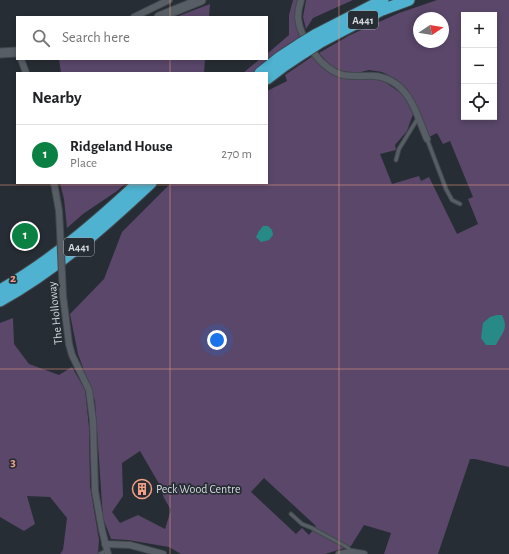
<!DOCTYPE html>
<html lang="en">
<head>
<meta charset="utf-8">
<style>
  body { margin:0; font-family:"Alegreya Sans",sans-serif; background:#f6f6f6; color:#202124 }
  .controls { position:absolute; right:12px; top:12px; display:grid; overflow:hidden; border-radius:0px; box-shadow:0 2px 6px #0003 }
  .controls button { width:36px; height:36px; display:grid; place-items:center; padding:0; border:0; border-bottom:1px solid #e0e0e0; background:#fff; color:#202124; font:20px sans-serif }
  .compass { position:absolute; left:413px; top:12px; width:36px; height:36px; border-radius:50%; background:#fff; box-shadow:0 2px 6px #0003; rotate:78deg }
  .you { position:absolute; left:217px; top:340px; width:14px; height:14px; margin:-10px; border:3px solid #fff; border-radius:50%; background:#1a73e8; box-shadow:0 0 0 6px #1a73e833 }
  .badge { display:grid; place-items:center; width:26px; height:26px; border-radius:50%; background:#0b8043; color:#fff; font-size:13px; font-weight:700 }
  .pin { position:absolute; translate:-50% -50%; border:2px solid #fff; box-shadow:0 1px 4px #0006 }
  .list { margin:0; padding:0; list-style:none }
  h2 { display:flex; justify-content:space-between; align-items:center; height:52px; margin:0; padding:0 16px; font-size:17px }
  h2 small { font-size:13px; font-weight:400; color:#757577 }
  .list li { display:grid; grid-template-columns:26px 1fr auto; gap:12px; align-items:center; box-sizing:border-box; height:60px; padding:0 16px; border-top:1px solid #e0e0e0 }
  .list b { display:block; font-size:15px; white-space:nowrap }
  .list p { margin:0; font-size:13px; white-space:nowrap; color:#757577 }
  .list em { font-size:13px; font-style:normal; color:#757577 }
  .icon { flex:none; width:22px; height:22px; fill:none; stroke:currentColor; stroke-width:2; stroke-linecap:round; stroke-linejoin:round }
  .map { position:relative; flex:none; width:509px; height:554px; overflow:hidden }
  .search { position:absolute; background:#fff; box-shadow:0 2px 6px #0003; left:16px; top:16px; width:252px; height:44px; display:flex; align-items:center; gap:10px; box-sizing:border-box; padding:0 14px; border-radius:0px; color:#757577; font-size:15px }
  .panel { position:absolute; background:#fff; box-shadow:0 2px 6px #0003; left:16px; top:72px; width:252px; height:112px; border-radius:0px }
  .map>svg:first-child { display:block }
  .green { fill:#5a476a; fill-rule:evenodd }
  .water { fill:#278a87 }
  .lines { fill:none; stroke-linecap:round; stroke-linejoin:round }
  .service-casing { stroke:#43484e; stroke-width:5 }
  .minor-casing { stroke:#43484e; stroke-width:8 }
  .secondary-casing { stroke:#43484e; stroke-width:11 }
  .trunk-casing { stroke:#43484e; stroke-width:13 }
  .service { stroke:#585e66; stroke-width:3 }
  .minor { stroke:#585e66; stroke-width:6 }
  .secondary { stroke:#585e66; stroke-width:9 }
  .trunk { stroke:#4eb2d0; stroke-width:11 }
  .minor-bridge-casing { stroke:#43484e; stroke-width:8; stroke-linecap:butt }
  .trunk-bridge-casing { stroke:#43484e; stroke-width:13; stroke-linecap:butt }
  .minor-bridge { stroke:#585e66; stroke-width:6 }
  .trunk-bridge { stroke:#4eb2d0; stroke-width:11 }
  .grid { fill:none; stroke:#f39f85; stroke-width:1; stroke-opacity:0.55 }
  .labels { text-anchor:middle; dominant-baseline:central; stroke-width:3.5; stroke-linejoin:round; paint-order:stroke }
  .shield { fill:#272d34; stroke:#a2a6ab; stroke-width:1 }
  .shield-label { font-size:11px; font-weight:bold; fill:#d6dade }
  .street-label { font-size:12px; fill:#d6dade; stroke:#272d34 }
  .poi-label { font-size:12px; fill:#d6dade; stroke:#272d34; text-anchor:start }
  .grid-label { font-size:13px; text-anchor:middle; font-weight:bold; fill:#f39f85; stroke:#272d34; stroke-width:3.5; stroke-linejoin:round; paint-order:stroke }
</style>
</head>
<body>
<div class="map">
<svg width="509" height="554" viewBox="0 0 509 554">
  <rect width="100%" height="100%" fill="#272d34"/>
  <path class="green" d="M293 0H298L295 22 299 37 253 73H243L260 59H267V54L289 35V15Z
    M306 0H353L313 18 306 29 303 17Z
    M437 0H509V467L475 459H470L438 554H384L391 533 364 525 351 546 325 554H181L169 547 128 540 111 539 103 518 95 401 78 354 70 314 104 279 122 232 171 183H267V91L287 81 285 75 313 56 332 72 382 80 404 95 413 114 407 131 395 145 396 150 380 154 392 184 419 176 421 181 429 177 457 234 478 224 468 199 473 197 450 141 443 144 437 133 429 137 408 90 396 79 382 72 369 70 357 73 342 71 331 66 319 53 350 35 399 13ZM464 15H494V117H464ZM419 18H443V42H419ZM140 451 158 482 164 498 171 510 165 529 138 515 120 523 112 512 123 496 122 463ZM264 478 316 526 309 535 302 528 296 534 251 492Z
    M210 4 209 17H176Z
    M59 59H205L204 73H61Z
    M60 183H126L117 191 83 214 67 228 64 199Z
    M13 318 14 344 29 364 59 375 72 367 85 390 89 427 90 486 99 540 98 554H60L63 550 67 518 50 497 27 496 35 524 24 531 0 517V323Z"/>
  <path class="water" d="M263 226H268L272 230 273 235 269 240 261 242 256 237 259 231Z
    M497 315H502C509 329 502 333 496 345H486L481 338 483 323 490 317Z"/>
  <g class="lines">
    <g class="service-casing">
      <path id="service" d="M427 139 446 189 452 200 460 204
        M396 160 399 149 418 118
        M291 514 302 524 312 528 347 547 352 552
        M100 554 107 550"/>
    </g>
    <g class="minor-casing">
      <path id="minor" d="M301 0C299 6 298 12 298 18 300 39 322 70 343 75 364 79 376 70 396 84 413 96 419 121 427 139
        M134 17 169 0
        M21 59 26 73
        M54 183 59 211 60 230
        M63 296 69 344 72 355 89 390 93 421 95 491 102 530 108 554
        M105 544 130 545 163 554
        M339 554 352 552 364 554"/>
    </g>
    <g class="secondary-casing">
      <path id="secondary" d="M159 17 201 0
        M0 53 17 52"/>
    </g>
    <g class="trunk-casing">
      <path id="trunk" d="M315 35 383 0
        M319 43 382 10 409 0
        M260 73 280 57 300 44
        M267 79 284 66 305 52
        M0 290C51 261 95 223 138 183
        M0 301C56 270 104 227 151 183"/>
    </g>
    <use href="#service" class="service"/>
    <use href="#minor" class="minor"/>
    <use href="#secondary" class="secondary"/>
    <use href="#trunk" class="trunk"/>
    <g class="minor-bridge-casing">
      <path id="minor-bridge" d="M60 230 63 296"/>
    </g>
    <g class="trunk-bridge-casing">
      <path id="trunk-bridge" d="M300 44 315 35
        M305 52 319 43"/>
    </g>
    <use href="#minor-bridge" class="minor-bridge"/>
    <use href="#trunk-bridge" class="trunk-bridge"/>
  </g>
  <path class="grid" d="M170 0V17M339 0V554M170 59V73M170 183V554M0 185H509M0 369H509"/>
  <defs>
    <g id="building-ring" transform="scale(1)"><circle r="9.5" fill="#272d34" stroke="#f39f85" stroke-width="1.5"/><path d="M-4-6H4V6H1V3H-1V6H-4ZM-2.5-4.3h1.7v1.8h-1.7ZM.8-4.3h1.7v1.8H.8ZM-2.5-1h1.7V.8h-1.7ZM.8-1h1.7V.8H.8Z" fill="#f39f85"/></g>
  </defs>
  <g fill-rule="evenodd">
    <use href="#building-ring" x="142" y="489"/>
  </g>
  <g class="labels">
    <g class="shield">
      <rect x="348" y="11" width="30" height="18" rx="3"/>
      <rect x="64" y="238" width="30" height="18" rx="3"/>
    </g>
    <g class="shield-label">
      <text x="363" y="20">A441</text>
      <text x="79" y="247">A441</text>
    </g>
    <g class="street-label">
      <text transform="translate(55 313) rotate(-96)">The Holloway</text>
    </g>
    <g class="poi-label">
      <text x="156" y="489">Peck Wood Centre</text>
    </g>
  </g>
  <g class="grid-label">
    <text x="13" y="282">2</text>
    <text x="13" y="466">3</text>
  </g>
</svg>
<div class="controls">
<button>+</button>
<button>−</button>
<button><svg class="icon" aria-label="locate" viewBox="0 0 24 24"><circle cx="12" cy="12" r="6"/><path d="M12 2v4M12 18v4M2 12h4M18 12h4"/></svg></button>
</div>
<svg class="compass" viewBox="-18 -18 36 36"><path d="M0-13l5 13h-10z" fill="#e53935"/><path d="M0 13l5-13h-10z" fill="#757577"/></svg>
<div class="you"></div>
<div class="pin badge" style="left:25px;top:236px">1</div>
<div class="search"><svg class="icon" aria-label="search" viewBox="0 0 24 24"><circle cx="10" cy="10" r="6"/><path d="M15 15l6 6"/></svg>Search here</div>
<section class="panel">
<h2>Nearby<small></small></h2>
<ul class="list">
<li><span class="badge">1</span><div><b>Ridgeland House</b><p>Place</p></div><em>270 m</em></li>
</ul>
</section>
</div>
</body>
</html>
